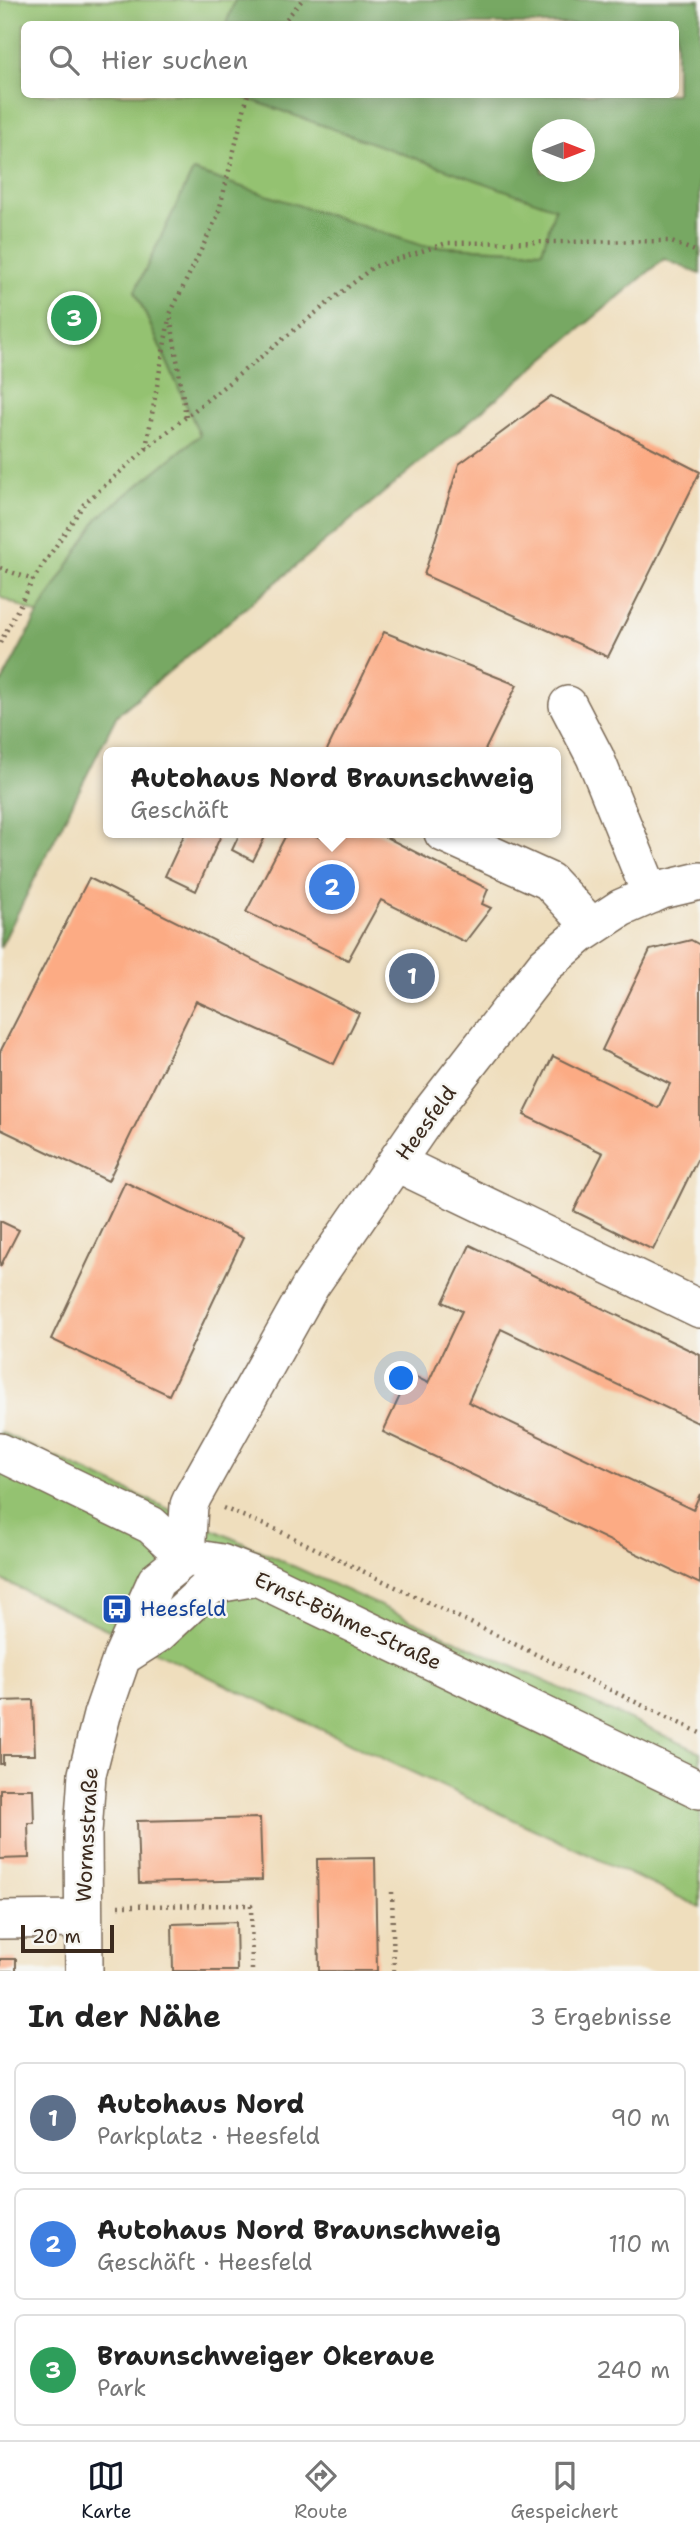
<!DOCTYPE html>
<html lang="de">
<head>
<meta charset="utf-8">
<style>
  body { margin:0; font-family:"Shantell Sans",sans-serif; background:#f6f6f6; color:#222 }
  .compass { position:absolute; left:532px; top:119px; width:63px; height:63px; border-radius:50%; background:#fff; box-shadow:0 4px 18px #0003; rotate:90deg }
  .scale { position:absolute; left:21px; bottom:18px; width:93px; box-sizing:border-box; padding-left:7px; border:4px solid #3b2a1e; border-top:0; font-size:19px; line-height:24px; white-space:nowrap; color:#3b2a1e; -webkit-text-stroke:5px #f6f6f2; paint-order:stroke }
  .you { position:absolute; left:402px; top:1379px; width:24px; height:24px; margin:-18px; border:5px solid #fff; border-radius:50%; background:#1a73e8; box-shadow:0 0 0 10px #1a73e833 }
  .badge { display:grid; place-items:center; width:46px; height:46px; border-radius:50%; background:#111827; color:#fff; font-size:23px; font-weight:700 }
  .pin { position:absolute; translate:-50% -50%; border:4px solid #fff; box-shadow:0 2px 7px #0006 }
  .popup { position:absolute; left:103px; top:747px; width:458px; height:91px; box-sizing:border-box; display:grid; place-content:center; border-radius:10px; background:#fff; filter:drop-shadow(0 2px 5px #0005); font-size:23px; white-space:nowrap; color:#767676 }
  .popup b { font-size:26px; color:#222 }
  .popup::after { content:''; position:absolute; left:50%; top:100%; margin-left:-14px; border:14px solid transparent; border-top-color:#fff }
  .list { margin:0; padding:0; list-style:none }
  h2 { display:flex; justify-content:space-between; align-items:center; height:91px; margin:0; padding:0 28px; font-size:30px }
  h2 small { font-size:23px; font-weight:400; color:#767676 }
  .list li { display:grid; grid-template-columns:46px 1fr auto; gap:21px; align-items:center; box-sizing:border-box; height:112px; margin:0 14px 14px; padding:0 14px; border:2px solid #e0e0e0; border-radius:10px }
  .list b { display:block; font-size:26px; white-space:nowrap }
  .list p { margin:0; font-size:23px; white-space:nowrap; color:#767676 }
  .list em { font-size:23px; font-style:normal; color:#767676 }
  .icon { flex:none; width:38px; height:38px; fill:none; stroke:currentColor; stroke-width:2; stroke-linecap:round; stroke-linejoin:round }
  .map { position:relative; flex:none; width:700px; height:1971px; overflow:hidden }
  .search { position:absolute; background:#fff; box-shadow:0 4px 18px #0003; left:21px; right:21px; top:21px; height:77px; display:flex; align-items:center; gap:18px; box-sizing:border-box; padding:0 24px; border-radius:10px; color:#767676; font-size:26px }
  .sheet { height:469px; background:#fff }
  nav { display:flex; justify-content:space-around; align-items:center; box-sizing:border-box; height:98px; border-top:2px solid #e0e0e0; background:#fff; font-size:19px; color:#767676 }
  nav a { display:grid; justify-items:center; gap:4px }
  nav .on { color:#111827 }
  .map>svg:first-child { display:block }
  .green { fill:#94c271; stroke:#687648; stroke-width:2; fill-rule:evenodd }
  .forest { fill:#77a863; stroke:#596940; stroke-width:2; fill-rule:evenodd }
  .building { fill:#fcab84 }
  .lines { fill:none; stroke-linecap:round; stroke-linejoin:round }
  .minor-casing { stroke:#7a6956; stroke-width:40 }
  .path { stroke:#7a6956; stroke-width:4.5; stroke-dasharray:2 5; stroke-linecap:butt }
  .minor { stroke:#fff; stroke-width:37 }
  .labels { text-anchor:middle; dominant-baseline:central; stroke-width:5; stroke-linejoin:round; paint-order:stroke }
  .street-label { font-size:21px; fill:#3b2a1e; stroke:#f6f6f2 }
  .transit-label { font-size:21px; fill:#164399; stroke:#f6f6f2; text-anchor:start }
</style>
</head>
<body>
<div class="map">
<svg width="700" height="1971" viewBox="0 0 700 1971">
  <rect width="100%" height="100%" fill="#f6f6f2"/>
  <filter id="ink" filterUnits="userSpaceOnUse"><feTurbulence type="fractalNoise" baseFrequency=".0143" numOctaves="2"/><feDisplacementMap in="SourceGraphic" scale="14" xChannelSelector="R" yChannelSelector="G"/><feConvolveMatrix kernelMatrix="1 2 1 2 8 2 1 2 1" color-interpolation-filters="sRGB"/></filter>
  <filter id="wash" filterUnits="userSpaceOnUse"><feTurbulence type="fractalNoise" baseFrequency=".00686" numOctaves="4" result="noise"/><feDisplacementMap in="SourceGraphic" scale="28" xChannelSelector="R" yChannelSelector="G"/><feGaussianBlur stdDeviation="1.57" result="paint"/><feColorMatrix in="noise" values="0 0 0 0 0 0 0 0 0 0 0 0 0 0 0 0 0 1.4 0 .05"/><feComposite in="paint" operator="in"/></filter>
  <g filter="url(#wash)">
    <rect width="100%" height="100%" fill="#efdebd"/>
    <path class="green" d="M0 0H700V271L553 216 542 251 423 246 193 171 135 291 200 435 98 518 38 614 0 597ZM24 24H676V94H24ZM542 130H584V172H542Z
      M0 1432 700 1752V1907L0 1579Z"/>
    <path class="forest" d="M235 0H700V274L664 259 117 715 0 948V686L38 614 98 518 200 435 135 291 193 171 423 246 542 251 555 208 237 95 676 94V24H226ZM542 130H584V172H542Z"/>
    <g id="blocks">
      <path class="building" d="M551 396 700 472 608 657 424 575 459 464Z
        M384 632 517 685 484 752H326Z
        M185 833H222L196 891 165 876Z
        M240 833H267L253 861 232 850Z
        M287 833H310L321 838 323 833H378L488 889 482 904 491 908 465 942 381 900 348 960 246 912Z
        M89 878 359 1013 334 1064 196 1001 108 1181 0 1129V1052Z
        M691 940 700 945V1154L653 1250 574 1211 603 1153 524 1115 553 1056 658 1108 670 1084 602 1050 650 950Z
        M125 1182 243 1238 169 1395 51 1339Z
        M0 1221 19 1230 0 1267Z
        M470 1245 700 1355V1424L501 1329 468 1402 693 1510 700 1494V1584L383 1432 410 1374 428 1383 462 1311 443 1302Z
        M33 1700 35 1755H3V1764H0V1701Z
        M0 1789H33L34 1823H28L29 1858 0 1859Z
        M260 1818 262 1880 139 1883 137 1821Z
        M375 1858 377 1971H319L317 1859Z
        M236 1922 237 1971H173L172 1924Z
        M0 1959H16V1971H0Z"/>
    </g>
  </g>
  <g filter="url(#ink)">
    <use href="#blocks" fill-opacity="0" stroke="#7a6956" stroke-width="2"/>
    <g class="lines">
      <g class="minor-casing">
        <path id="minor" d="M568 705 595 757 651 895
          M443 833 549 881 592 927
          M397 1163 700 1309
          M0 1452 151 1525 186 1557 221 1563 257 1577 700 1790
          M186 1557 189 1505 193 1496 311 1285 427 1117 545 965 580 935 621 908 662 890 700 881
          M122 1657 158 1634 211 1585 257 1577
          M0 1920 83 1919
          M84 1971 83 1833 87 1774 102 1715 122 1657 156 1581 186 1557"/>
      </g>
      <path class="path" d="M282 24 302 0
        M186 417 170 314 218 215 248 94
        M146 448 169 319
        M0 568 33 580
        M0 643 33 580 84 504 146 449 373 267 447 243 669 241 700 253
        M223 1508 277 1530 700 1733
        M392 1892 394 1971
        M118 1906 251 1905 252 1971"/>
      <use href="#minor" class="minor"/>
    </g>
  </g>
  <defs>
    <g id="bus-square" transform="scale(1.575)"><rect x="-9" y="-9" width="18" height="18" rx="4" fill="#1a4fb4" stroke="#f6f6f2"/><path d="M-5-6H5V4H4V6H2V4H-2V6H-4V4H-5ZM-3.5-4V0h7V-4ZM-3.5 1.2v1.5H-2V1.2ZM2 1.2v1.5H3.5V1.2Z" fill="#fff"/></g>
  </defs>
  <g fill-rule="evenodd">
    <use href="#bus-square" x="117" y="1609"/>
  </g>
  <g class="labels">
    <g class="street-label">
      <text transform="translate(426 1123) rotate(-54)">Heesfeld</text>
      <text transform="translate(348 1621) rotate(25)">Ernst-Böhme-Straße</text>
      <text transform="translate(87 1835) rotate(-87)">Wormsstraße</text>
    </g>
    <g class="transit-label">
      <text x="140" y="1609">Heesfeld</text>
    </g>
  </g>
</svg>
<svg class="compass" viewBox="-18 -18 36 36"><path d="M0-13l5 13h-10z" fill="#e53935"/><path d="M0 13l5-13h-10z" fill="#767676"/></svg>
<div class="scale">20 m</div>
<div class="you"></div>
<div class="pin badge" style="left:412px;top:976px;background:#5c6f8a">1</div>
<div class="pin badge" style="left:332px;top:887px;background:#3f7fe0">2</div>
<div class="popup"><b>Autohaus Nord Braunschweig</b>Geschäft</div>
<div class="pin badge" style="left:74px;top:318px;background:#2e9e5b">3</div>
<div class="search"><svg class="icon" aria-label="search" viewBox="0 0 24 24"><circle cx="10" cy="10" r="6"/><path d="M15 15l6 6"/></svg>Hier suchen</div>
</div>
<section class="sheet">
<h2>In der Nähe<small>3 Ergebnisse</small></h2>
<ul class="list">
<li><span class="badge" style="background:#5c6f8a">1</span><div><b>Autohaus Nord</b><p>Parkplatz · Heesfeld</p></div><em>90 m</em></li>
<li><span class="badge" style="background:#3f7fe0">2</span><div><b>Autohaus Nord Braunschweig</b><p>Geschäft · Heesfeld</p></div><em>110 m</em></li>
<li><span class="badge" style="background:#2e9e5b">3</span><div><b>Braunschweiger Okeraue</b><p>Park</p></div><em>240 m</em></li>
</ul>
</section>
<nav>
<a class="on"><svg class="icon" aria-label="map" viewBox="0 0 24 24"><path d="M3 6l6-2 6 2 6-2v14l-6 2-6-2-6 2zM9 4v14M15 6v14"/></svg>Karte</a>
<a><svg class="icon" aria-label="directions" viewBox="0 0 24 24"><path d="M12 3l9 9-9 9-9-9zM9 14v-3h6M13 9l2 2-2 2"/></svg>Route</a>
<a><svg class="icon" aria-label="saved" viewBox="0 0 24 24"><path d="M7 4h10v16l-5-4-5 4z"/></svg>Gespeichert</a>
</nav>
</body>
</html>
